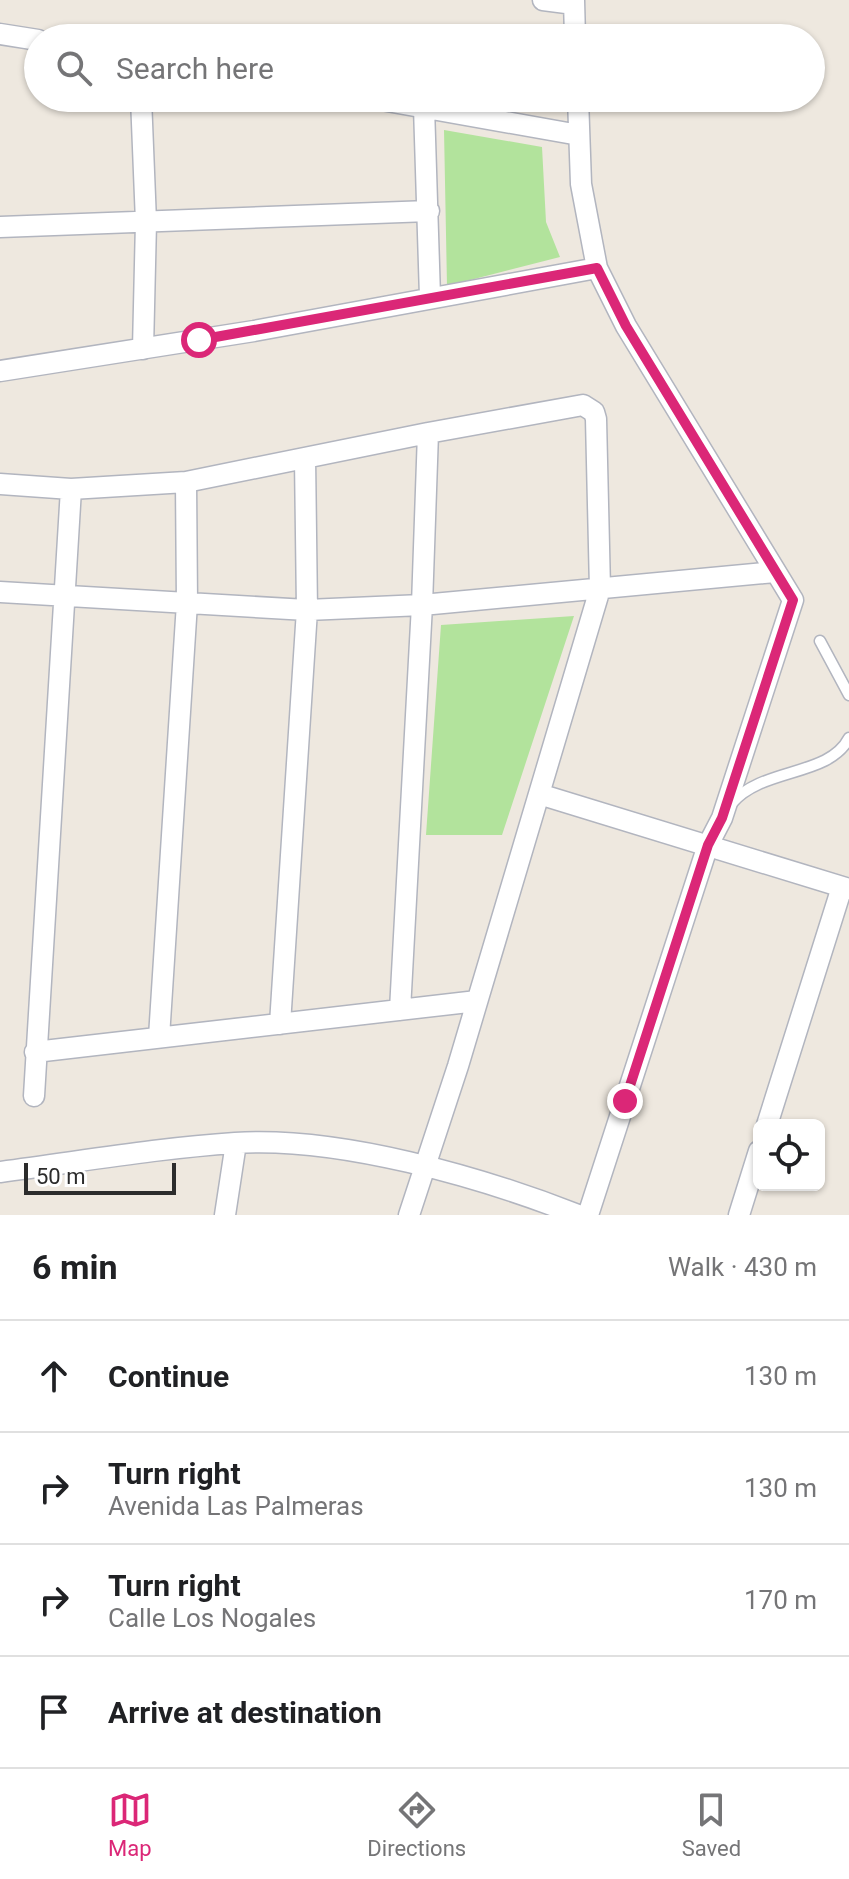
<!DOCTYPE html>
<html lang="en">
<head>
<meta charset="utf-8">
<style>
  body { margin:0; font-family:Roboto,sans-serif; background:#f2f2f2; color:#202124 }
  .controls { position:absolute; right:24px; bottom:24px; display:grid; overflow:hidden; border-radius:12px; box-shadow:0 2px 6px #0004 }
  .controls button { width:72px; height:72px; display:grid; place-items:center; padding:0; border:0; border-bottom:2px solid #e0e0e0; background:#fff; color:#202124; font:40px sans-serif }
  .scale { position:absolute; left:24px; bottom:20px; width:152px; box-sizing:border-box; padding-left:8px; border:4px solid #2c2c2c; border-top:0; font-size:22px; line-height:28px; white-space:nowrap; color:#2c2c2c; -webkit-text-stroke:6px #fff; paint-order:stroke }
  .stop { position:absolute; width:24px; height:24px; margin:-18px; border:6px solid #db2777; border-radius:50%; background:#fff }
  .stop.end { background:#db2777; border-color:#fff; box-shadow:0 2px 8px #0008 }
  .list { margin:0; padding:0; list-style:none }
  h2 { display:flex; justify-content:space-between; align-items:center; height:104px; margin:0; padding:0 32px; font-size:34px }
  h2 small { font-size:26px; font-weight:400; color:#757577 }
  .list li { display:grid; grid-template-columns:52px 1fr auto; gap:24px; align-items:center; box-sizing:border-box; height:112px; padding:0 32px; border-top:2px solid #e0e0e0 }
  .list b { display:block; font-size:30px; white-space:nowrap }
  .list p { margin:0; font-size:26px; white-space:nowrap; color:#757577 }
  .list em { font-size:26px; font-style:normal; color:#757577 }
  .icon { flex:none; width:44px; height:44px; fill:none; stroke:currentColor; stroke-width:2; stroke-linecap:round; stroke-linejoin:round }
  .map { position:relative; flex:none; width:849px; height:1215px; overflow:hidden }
  .search { position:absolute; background:#fff; box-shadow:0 2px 6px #0004; left:24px; right:24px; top:24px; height:88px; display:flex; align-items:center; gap:20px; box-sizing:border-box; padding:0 28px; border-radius:44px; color:#757577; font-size:30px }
  .sheet { height:552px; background:#fff }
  nav { display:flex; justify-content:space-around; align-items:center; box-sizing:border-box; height:112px; border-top:2px solid #e0e0e0; background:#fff; font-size:22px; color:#757577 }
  nav a { display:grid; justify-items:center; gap:4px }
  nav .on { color:#db2777 }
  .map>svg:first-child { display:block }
  .green { fill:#b2e39c }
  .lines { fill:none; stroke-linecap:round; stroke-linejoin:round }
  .service-casing { stroke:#b2b5bf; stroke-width:13 }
  .minor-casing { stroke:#b2b5bf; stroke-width:23 }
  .service { stroke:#fff; stroke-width:10 }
  .minor { stroke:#fff; stroke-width:20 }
  .route { stroke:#db2777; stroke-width:10 }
</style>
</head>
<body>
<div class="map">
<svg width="849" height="1215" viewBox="0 0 849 1215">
  <rect width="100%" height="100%" fill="#eee8df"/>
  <path class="green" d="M444 130 542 147 546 222 560 257 447 286Z
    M574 616 502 835H426L441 625Z"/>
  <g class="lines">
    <g class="service-casing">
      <path id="service" d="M820 641 849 695
        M732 803C763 767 829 777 849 738"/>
    </g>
    <g class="minor-casing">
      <path id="minor" d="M543 0 574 4
        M574 0 575 38
        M0 34 38 40
        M141 98 146 222 143 349
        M370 98 579 135
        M578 98 581 184 597 268 626 326 793 600 722 818 708 845 588 1215
        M424 107 430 297
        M0 227 429 211
        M0 371 254 331 597 268
        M0 484 71 489 186 482 428 433
        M0 592 307 610 422 605 775 572
        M539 794 849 889
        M400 1010 422 605 428 433 583 405 594 412 596 419 600 589 458 1066 409 1215
        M280 1024 307 610 305 458
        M159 1037 187 603 186 482
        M35 1052 477 1001
        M34 1096 71 489
        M767 1125 842 887
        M0 1172C78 1162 157 1148 235 1143 339 1136 481 1177 578 1215
        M225 1215 236 1143
        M739 1215 759 1151"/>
    </g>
    <use href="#service" class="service"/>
    <use href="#minor" class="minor"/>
  </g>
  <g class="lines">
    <path class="route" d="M199 340 597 268 626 326 793 600 722 818 708 845 625 1101"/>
  </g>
</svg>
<div class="controls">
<button><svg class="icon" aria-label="locate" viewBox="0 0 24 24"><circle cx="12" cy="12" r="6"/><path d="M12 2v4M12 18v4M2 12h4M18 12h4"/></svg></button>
</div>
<div class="scale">50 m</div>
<div class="stop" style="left:199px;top:340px"></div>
<div class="stop end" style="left:625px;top:1101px"></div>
<div class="search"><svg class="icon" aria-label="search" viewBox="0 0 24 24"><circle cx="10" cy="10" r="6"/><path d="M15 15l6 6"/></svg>Search here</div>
</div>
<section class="sheet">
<h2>6 min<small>Walk · 430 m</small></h2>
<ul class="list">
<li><svg class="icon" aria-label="ahead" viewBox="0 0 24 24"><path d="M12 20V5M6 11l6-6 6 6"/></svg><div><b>Continue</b></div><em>130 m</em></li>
<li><svg class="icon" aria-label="right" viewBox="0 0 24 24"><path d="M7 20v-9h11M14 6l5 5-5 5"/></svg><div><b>Turn right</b><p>Avenida Las Palmeras</p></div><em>130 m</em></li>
<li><svg class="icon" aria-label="right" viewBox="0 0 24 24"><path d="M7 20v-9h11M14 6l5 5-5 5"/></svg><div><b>Turn right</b><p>Calle Los Nogales</p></div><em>170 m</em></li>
<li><svg class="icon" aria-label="arrive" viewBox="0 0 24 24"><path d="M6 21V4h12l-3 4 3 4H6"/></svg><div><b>Arrive at destination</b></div></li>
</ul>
</section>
<nav>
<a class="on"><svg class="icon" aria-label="map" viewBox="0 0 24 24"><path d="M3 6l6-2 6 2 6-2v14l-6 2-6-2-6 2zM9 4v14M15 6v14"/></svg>Map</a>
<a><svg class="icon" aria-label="directions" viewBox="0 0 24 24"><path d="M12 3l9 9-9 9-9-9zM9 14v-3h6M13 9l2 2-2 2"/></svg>Directions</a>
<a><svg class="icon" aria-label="saved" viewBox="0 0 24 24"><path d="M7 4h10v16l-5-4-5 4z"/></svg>Saved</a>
</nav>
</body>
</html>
